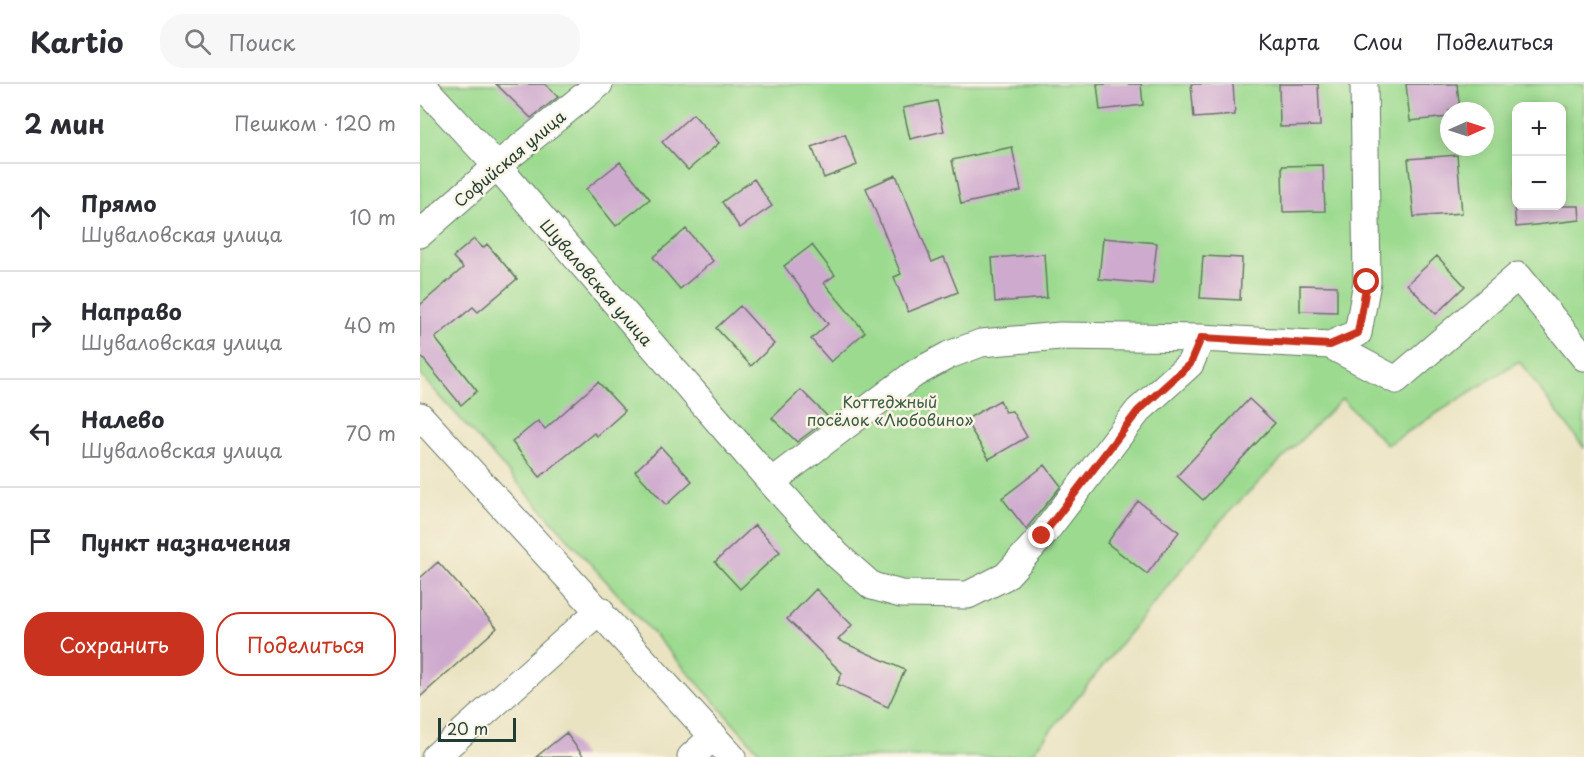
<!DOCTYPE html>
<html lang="ru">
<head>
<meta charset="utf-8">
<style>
  body { margin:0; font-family:"Playpen Sans",sans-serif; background:#f7f7f7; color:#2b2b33 }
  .controls { position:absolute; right:18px; top:18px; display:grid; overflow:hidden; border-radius:12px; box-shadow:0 3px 15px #0003 }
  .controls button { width:54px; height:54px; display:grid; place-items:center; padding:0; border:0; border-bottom:2px solid #e1e1e2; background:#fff; color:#2b2b33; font:30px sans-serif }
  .compass { position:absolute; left:1020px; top:18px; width:54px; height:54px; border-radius:50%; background:#fff; box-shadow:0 3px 15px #0003; rotate:87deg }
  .scale { position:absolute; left:18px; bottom:15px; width:78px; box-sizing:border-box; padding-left:6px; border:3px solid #1f3d34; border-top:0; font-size:16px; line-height:21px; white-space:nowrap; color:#1f3d34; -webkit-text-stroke:4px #fcf5e5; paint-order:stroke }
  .stop { position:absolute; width:18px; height:18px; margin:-14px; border:4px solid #c8321e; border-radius:50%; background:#fff }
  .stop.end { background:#c8321e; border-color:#fff; box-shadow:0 2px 6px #0008 }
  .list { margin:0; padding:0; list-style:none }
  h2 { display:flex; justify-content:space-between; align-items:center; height:78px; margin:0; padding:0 24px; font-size:26px }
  h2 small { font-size:20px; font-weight:400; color:#7c7c81 }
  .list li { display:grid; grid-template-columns:39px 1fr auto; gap:18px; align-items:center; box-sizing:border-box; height:108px; padding:0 24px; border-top:2px solid #e1e1e2 }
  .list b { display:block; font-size:22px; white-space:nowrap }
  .list p { margin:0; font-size:20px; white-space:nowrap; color:#7c7c81 }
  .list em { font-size:20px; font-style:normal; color:#7c7c81 }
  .actions { display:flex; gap:12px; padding:18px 24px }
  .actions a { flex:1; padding:14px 0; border:2px solid #c8321e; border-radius:24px; text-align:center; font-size:21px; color:#c8321e }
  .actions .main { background:#c8321e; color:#fff }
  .icon { flex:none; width:33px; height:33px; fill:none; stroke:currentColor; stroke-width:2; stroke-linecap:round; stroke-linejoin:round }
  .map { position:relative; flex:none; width:1164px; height:673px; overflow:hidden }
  header { display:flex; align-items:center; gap:36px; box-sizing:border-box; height:84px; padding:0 30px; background:#fff; border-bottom:2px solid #e1e1e2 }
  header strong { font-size:28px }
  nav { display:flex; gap:33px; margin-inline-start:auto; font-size:21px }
  .search { width:420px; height:54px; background:#f7f7f7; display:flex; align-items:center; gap:15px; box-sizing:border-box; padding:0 21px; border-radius:24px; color:#7c7c81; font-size:22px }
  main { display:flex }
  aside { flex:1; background:#fff }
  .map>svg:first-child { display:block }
  .green { fill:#9bda8f; stroke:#5d8c62; stroke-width:1.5; fill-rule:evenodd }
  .building { fill:#cfaacf }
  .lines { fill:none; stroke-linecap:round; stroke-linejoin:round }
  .minor-casing { stroke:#676; stroke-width:29 }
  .minor { stroke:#fff; stroke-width:27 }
  .route { stroke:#c8321e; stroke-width:8 }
  .labels { text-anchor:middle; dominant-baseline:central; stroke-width:5; stroke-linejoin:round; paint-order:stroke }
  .street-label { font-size:16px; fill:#1f3d34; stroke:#fcf5e5 }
  .park-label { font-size:16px; fill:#385c46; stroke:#fcf5e5 }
</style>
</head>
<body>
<header>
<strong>Kartio</strong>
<div class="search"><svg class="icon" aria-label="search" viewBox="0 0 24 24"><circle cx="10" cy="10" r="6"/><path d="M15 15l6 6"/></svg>Поиск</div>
<nav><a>Карта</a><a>Слои</a><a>Поделиться</a></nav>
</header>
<main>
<aside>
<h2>2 мин<small>Пешком · 120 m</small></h2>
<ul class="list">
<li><svg class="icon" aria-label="ahead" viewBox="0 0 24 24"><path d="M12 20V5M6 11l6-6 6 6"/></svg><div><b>Прямо</b><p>Шуваловская улица</p></div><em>10 m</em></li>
<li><svg class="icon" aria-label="right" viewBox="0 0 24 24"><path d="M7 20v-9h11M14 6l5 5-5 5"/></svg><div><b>Направо</b><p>Шуваловская улица</p></div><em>40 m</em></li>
<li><svg class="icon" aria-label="left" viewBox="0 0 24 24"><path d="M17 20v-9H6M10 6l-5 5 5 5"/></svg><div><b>Налево</b><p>Шуваловская улица</p></div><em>70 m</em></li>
<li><svg class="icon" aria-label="arrive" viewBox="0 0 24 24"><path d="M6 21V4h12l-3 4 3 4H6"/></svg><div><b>Пункт назначения</b></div></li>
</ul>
<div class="actions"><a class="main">Сохранить</a><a>Поделиться</a></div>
</aside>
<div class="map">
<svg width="1164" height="673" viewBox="0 0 1164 673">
  <rect width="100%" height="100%" fill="#fcf5e5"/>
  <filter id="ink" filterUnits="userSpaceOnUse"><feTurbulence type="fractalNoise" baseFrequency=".0167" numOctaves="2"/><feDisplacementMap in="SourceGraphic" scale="12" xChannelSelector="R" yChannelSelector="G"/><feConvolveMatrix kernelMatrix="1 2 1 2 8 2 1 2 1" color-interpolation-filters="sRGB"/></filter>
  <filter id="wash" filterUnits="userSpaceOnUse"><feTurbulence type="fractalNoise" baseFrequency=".008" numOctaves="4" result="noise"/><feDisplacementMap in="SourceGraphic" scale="24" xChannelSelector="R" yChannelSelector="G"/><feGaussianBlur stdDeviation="1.35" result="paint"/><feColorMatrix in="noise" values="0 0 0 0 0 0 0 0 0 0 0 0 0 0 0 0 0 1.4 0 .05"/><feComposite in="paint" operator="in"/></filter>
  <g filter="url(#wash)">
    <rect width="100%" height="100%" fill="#eae3c2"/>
    <path class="green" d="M0 0H1164V364L1099 277 967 361 922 315 802 435 609 673H344L0 290ZM1096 22H1142V122H1096ZM1029 27H1065V63H1029Z"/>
    <g id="blocks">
      <path class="building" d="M76 0H125L138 13 111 34Z
        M677 0H721L723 21 680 26Z
        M771 0H813L815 31 774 34Z
        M859 0H898L900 42 860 43Z
        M986 0H1037L1040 27H1029V33L990 37Z
        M517 17 524 47 490 55 483 24Z
        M273 30 299 59 268 86 242 58Z
        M425 50 437 81 404 94 392 63Z
        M592 63 601 107 541 120 532 76Z
        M1037 71 1042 129 994 133 988 75Z
        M200 78 230 115 196 142 166 105Z
        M903 81 905 127 863 128 862 82Z
        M476 91 512 178 524 173 538 208 488 228 474 193 481 190 446 104Z
        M334 95 352 122 320 144 302 118Z
        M1094 122H1159L1160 136 1096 143Z
        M266 145 293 177 260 205 233 173Z
        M683 154 737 159 732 200 679 195Z
        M54 155 63 164 67 160 97 195 58 228 53 223 15 254 57 307 41 321 0 271V221L43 184 33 173Z
        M392 161 415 191 404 199 445 248 411 278 391 255 408 240 364 182Z
        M624 170 627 214 575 218 572 174Z
        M783 172 822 174 820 216 780 214Z
        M1017 172 1045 202 1016 230 987 200Z
        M880 201 917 202V228L880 227Z
        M320 222 354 260 331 282 296 244Z
        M178 298 205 327 177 352 174 349 120 393 92 358 118 337 125 345Z
        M381 306 409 334 377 358 352 334Z
        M829 315 855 339 783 416 757 392Z
        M580 316 585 328 592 327 607 353 569 375 545 336Z
        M241 363 272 397 246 421 215 387Z
        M625 381 641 402 606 445 582 414Z
        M718 417 759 448 727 490 687 459Z
        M335 441 360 468 320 505 295 478Z
        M18 478 77 544 0 613V494Z
        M396 505 432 541 418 556 485 586 468 623 417 600 422 589 367 535Z
        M146 649 164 673H116Z"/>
    </g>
  </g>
  <g filter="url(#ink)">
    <use href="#blocks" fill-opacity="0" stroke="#676" stroke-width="1.5"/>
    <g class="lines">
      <g class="minor-casing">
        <path id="minor" d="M1 0 77 82 351 398 417 471 452 502 481 510 548 511 586 492 622 452 718 327 770 280 781 254
          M0 150 77 82 179 0
          M910 261 976 296 1098 192 1164 273
          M0 332 312 673
          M351 398 494 290 529 271 561 259 640 252 781 254 910 261 938 249 947 198 944 0
          M15 673 180 526
          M271 673 294 652"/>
      </g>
      <use href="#minor" class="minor"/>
    </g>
  </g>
  <g class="lines" filter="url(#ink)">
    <path class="route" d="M622 452 718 327 770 280 781 254 910 261 938 249 947 198"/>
  </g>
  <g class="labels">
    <g class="street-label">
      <text transform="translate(89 74) rotate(-40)">Софийская улица</text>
      <text transform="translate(177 198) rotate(49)">Шуваловская улица</text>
    </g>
    <g class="park-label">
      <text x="470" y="317">Коттеджный<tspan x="470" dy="18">посёлок «Любовино»</tspan></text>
    </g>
  </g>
</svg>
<div class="controls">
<button>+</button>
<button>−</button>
</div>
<svg class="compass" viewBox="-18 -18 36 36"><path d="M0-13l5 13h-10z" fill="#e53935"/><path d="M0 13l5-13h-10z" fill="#7c7c81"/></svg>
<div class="scale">20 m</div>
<div class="stop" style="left:947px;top:198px"></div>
<div class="stop end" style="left:622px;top:452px"></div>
</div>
</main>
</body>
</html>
